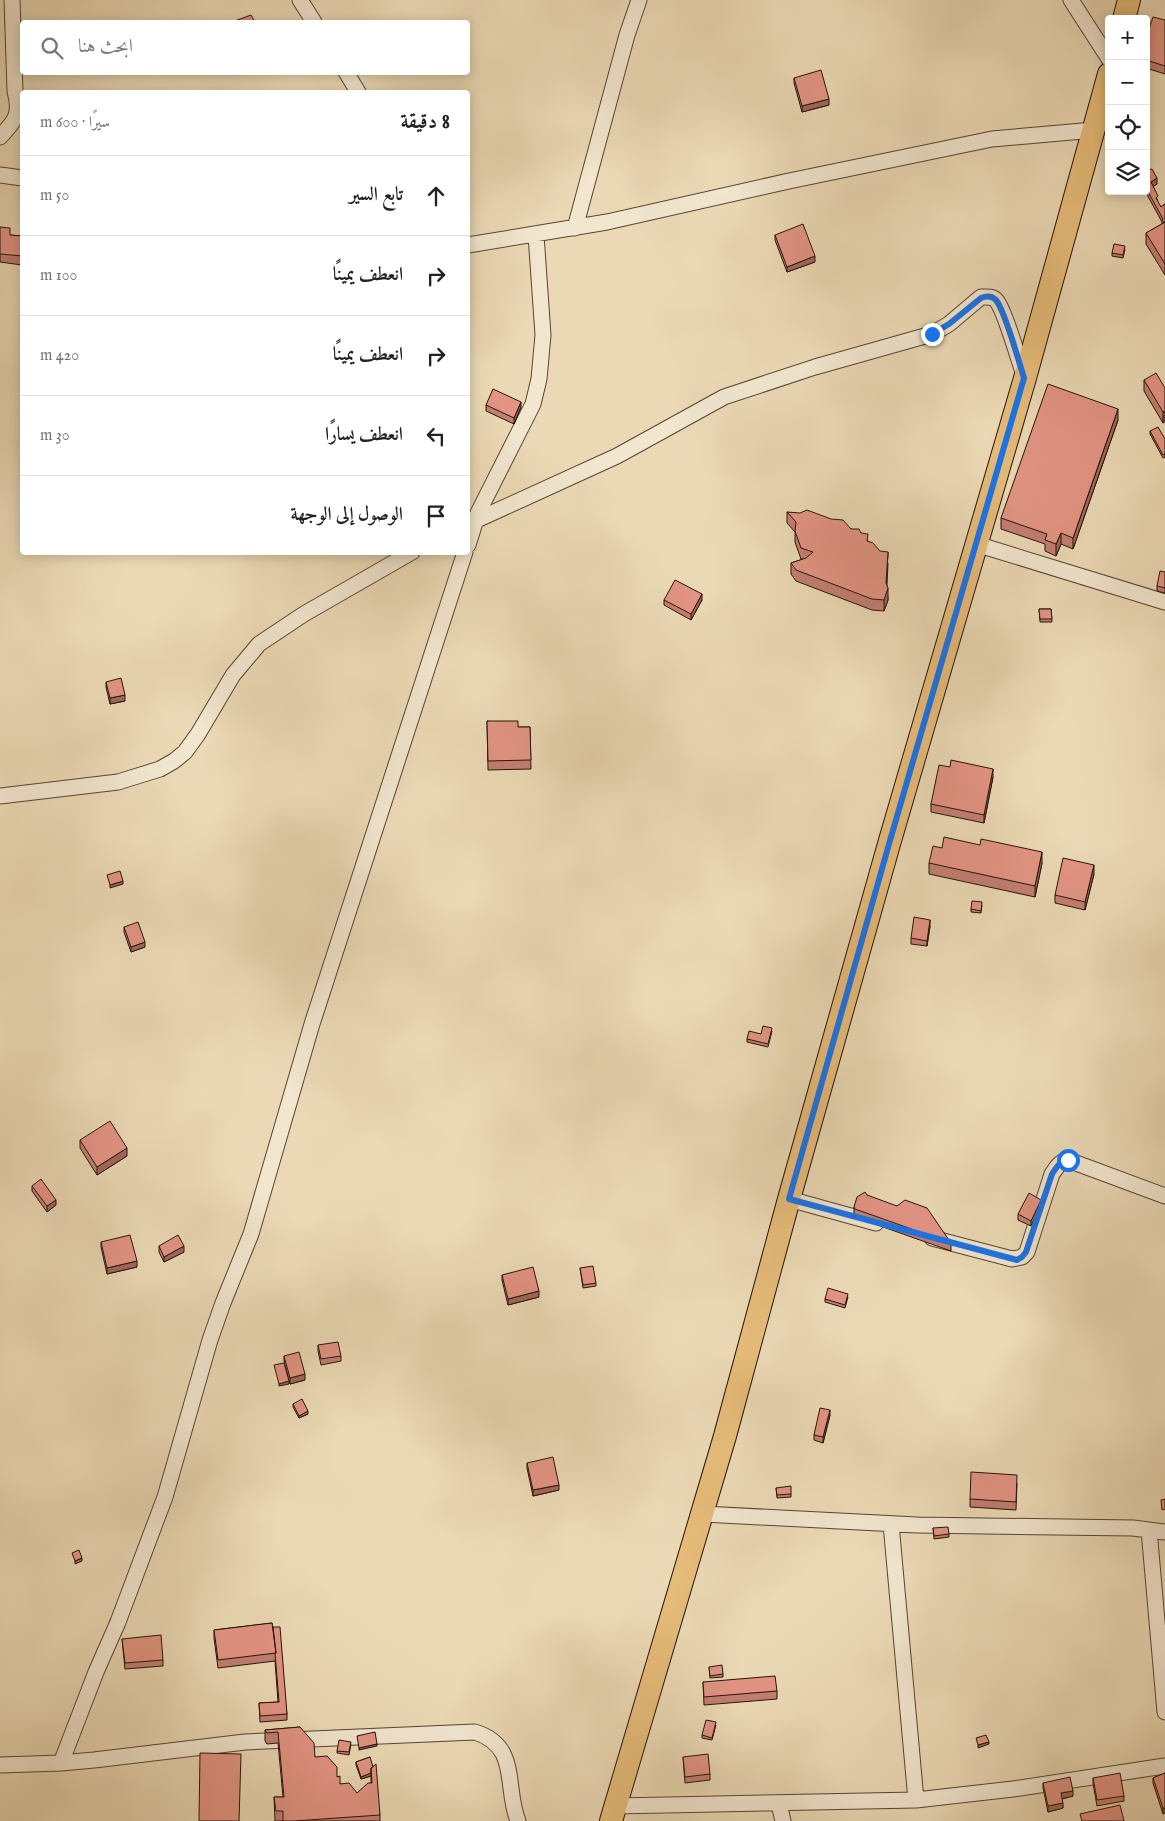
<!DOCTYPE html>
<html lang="ar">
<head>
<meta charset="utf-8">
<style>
  body { margin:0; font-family:"IM FELL English",Amiri,serif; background:#f2f2f2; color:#222; direction:rtl }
  .controls { position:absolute; right:15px; top:15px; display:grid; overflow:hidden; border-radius:5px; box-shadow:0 2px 12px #0003 }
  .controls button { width:45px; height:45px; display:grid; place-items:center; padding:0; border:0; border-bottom:1px solid #e0e0e0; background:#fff; color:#222; font:25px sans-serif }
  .stop { position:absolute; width:15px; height:15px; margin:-11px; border:4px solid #1a73e8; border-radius:50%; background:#fff }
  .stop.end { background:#1a73e8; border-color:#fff; box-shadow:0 1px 5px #0008 }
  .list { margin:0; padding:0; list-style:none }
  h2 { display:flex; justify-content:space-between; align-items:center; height:65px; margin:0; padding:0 20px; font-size:21px }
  h2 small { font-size:16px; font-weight:400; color:#767676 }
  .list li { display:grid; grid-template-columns:32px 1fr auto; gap:15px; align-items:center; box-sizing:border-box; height:80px; padding:0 20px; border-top:1px solid #e0e0e0 }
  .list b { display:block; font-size:19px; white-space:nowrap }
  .list em { font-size:16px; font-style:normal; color:#767676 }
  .icon { flex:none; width:28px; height:28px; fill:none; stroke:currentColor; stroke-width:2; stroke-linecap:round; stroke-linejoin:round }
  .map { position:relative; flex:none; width:1165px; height:1821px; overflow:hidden; direction:ltr }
  .search { position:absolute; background:#fff; box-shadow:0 2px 12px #0003; left:20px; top:20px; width:450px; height:55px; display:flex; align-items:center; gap:12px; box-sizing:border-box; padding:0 18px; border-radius:5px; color:#767676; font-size:19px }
  .panel { position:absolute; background:#fff; box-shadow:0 2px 12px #0003; left:20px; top:90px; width:450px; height:465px; border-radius:5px; direction:rtl }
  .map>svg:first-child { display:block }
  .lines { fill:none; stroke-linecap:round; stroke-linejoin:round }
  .street-casing { stroke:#574434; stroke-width:17 }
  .primary-casing { stroke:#261309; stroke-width:24 }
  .street { stroke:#f2e6cf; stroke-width:15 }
  .primary { stroke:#e6bc7a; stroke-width:22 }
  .wall { fill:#c37f72; stroke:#261309 }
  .shaded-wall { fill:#9f685c; stroke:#261309 }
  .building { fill:#e39484; stroke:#261309 }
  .route { stroke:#1a73e8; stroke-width:6 }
</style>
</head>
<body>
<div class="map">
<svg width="1165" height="1821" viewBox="0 0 1165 1821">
  <rect width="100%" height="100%" fill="#ebd9b5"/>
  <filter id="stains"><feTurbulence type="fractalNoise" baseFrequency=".004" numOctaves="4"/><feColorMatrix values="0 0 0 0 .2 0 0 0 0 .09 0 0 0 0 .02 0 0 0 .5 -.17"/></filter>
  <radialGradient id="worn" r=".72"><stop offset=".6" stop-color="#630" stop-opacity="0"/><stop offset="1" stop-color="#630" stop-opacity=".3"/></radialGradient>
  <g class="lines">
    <g class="street-casing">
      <path id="street" d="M300 0 314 22
        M1071 0 1109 59
        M346 72 358 92
        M0 137C16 120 21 114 15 91L12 0
        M0 175 22 178
        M575 228 627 35 639 0
        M468 245 607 222 789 181 992 139 1094 130
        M468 524 617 456 724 397 815 367 932 334 949 324 981 297C986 297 992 296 996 300 1005 310 1019 362 1025 378
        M976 544 1165 602
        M468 545 478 513 533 404 539 379 543 335 536 235
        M0 796 118 782 160 769 174 761 185 752 198 734 233 675 259 644 304 614 412 552
        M789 1199 876 1223
        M932 1238 1012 1259 1022 1257 1027 1252 1052 1174C1057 1167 1059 1162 1068 1160L1165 1196
        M703 1514 917 1525 1133 1528 1165 1532
        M891 1524 916 1800
        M1149 1530 1165 1712
        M61 1763 96 1672 118 1622 165 1497 210 1340 223 1303 251 1234 312 1024 465 552
        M0 1765 61 1763 94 1760 245 1742 475 1732C520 1746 504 1786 518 1821
        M779 1804 783 1821
        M616 1806 916 1800 1013 1789 1165 1766"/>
    </g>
    <g class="primary-casing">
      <path id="primary" d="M1124 19 1129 0
        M611 1821 725 1436 789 1199 889 844 1025 378 1109 74"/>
    </g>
    <use href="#street" class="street"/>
    <use href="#primary" class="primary"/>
  </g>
  <path class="wall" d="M1165 20V74L1146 68V37Z
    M794 78 829 105 802 112 794 83Z
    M1146 171 1157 184 1153 186 1158 202 1161 207 1165 204V275L1146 244V233L1162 224V222L1145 191H1146Z
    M0 227 10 235 22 236V265L0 262Z
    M775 235 815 262 787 272 775 240Z
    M1125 249 1123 258 1112 256V253Z
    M1144 380 1165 388 1163 423 1144 391Z
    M486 405 521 407 514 424 486 411Z
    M1118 420 1073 549 1061 544 1056 556 1045 551V544L1001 529V518Z
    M1150 431 1165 439V457L1163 458 1150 434Z
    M787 512 851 529 861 533 888 563 887 585 888 600 884 611 872 610 796 581 791 574V563L803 559H801L795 542V532L787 523Z
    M1165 572V593L1157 591V586Z
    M664 600H702L691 620 664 605Z
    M1039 609H1051L1052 622H1040Z
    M106 682 125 701 110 704 106 687Z
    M487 721 518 727H530L531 769 488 770Z
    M950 767 993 777 984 823 931 812V804Z
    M929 863H1042L1035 897 929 874Z
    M1094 874 1085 910 1055 903V895Z
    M982 905 981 913 971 912V909Z
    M930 926 927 946 911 944V938Z
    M124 927 145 947 131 952 124 932Z
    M772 1031 768 1047 747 1042V1039L761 1034Z
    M80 1140 127 1156 97 1175 80 1148Z
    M32 1186 56 1205 47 1212 32 1191Z
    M867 1195 951 1243V1251L855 1217 854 1215V1207Z
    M1041 1205 1031 1226 1018 1220V1214Z
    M101 1242 137 1267 107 1274 101 1247Z
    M159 1246 184 1252 164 1262 159 1252Z
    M580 1268 596 1283V1286L583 1288Z
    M502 1275 539 1297 508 1305 502 1280Z
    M848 1297 845 1308 825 1302V1299Z
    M318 1345 341 1356V1361L321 1365 318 1351Z
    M284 1356 305 1380 290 1384 284 1361Z
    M293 1404 308 1414 299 1418 293 1407Z
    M830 1415 823 1443 814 1440V1435Z
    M527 1463 559 1490 533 1496 527 1468Z
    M1017 1483 1016 1510 970 1507V1499Z
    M776 1488 791 1494V1497L777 1498Z
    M933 1528 949 1534V1537L934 1539Z
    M272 1623 287 1714V1720L260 1722 259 1703 278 1702 275 1661 218 1668 214 1638V1630Z
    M122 1639 163 1660V1666L125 1669Z
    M709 1667 723 1674V1677L710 1678Z
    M703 1682 777 1691V1699L704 1705Z
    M716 1725 712 1740 702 1738V1735Z
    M300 1727 315 1757 337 1777 340 1784 357 1793 371 1783V1776L361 1779 356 1765V1762L370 1757 380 1815V1821H275L274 1797H283L278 1743 267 1744 265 1741V1730Z
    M351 1744 349 1755 337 1753V1751Z
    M683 1757 710 1774V1780L685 1783Z
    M1165 1773 1163 1814 1153 1783V1778Z
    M1093 1778 1124 1796V1801L1097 1806 1093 1783Z
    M1043 1783 1073 1796 1062 1799 1063 1808 1048 1812 1043 1788Z"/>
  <path class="shaded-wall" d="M829 99V105L802 112V106Z
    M1157 178V184L1151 188V182Z
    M815 256V262L787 272V267Z
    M521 402V407L514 424V418Z
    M1118 409V420L1073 549V538Z
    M1165 411V422L1163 423V412Z
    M1061 533V544L1056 556V544Z
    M888 552 886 593 888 588V600L884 611V600L886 583Z
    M702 594V600L691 620V614Z
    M125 695V701L110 704V698Z
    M993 769V777L984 823V815Z
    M1042 852V863L1035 897V886Z
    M1094 865V874L1085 910V902Z
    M123 881V884L110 888V885Z
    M930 920V926L927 946V941Z
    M145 942V947L131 952V947Z
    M127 1148V1156L97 1175V1167Z
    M56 1200V1205L47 1212V1206Z
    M1041 1200V1205L1031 1226V1221Z
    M184 1246V1252L164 1262V1257Z
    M137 1261V1267L107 1274V1268Z
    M539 1291V1297L508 1305V1299Z
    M305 1374V1380L290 1384V1378Z
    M289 1381V1384L279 1386V1384Z
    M830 1410V1415L823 1443V1437Z
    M308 1411V1414L299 1418V1416Z
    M559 1485V1490L533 1496V1490Z
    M82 1558V1561L75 1564V1561Z
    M989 1742V1744L978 1748V1745Z
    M377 1744V1746L359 1750V1748Z
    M371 1773V1776L361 1779V1777Z
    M1073 1791V1796L1061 1799V1793Z
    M1063 1803V1808L1048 1812V1806Z
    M1163 1808H1165V1813L1163 1814Z"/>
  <path class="building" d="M251 15 255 22H232Z
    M1153 17 1165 20V66L1146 60V37Z
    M821 70 829 99 802 106 794 78Z
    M1152 169 1157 178 1151 182 1158 196 1156 198 1161 207 1165 204V223H1164L1162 220 1163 219 1146 188V171Z
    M1165 222V264L1146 233Z
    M803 224 815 256 787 267 775 235Z
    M0 227 10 228V235L22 236V256L0 254Z
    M1114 244 1125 246 1123 255 1112 253Z
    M1156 373 1165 388V411L1163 412 1144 380Z
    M1048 384 1118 409 1073 538 1061 533 1056 544 1045 540 1047 534 1001 518Z
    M493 389 521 402 514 418 486 405Z
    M1158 427 1165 439V454L1163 455 1150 431Z
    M807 510 831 519 843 520 851 529H859L861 533 868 534 867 541 873 543 880 551 888 552 886 583 888 588 884 600 872 599 796 570 791 563 806 558 813 552 801 548 795 531 796 522 787 512 800 513Z
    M1160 571 1165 572V588L1157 586Z
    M675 580 702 594 691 614 664 600Z
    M1039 609H1051L1052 619H1040Z
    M121 678 125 695 110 698 106 682Z
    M487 721H518V727H530L531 760 488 761Z
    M951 760 993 769 984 815 931 804 939 765 950 767Z
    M944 837 980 845 981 839 1042 852 1035 886 929 863 933 846 942 848Z
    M1063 858 1094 865 1085 902 1055 895Z
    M120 871 123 881 110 885 107 875Z
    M972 901 982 902 981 911 971 909Z
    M914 917 930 920 927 941 911 938Z
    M138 922 145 942 131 947 124 927Z
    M763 1026 772 1028 768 1044 747 1039 749 1031 761 1034Z
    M110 1121 127 1148 97 1167 80 1140Z
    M41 1179 56 1200 47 1206 32 1186Z
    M865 1192 867 1195 897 1206 905 1200 927 1208 951 1243 855 1209 854 1207 857 1197Z
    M1029 1193 1041 1200 1031 1221 1018 1214Z
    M130 1235 137 1261 107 1268 101 1242Z
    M178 1235 184 1246 164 1257 159 1246Z
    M593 1266 596 1283 583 1285 580 1268Z
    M533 1267 539 1291 508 1299 502 1275Z
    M828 1288 848 1294 845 1305 825 1299Z
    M338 1342 341 1356 321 1359 318 1345Z
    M299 1352 305 1374 290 1378 284 1356Z
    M284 1363 289 1381 279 1384 274 1365Z
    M302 1399 308 1411 299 1416 293 1404Z
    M820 1408 830 1410 823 1437 814 1435Z
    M553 1457 559 1485 533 1490 527 1463Z
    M971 1472 1017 1475 1016 1502 970 1499Z
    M791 1486V1494L777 1495 776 1488Z
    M1165 1499V1509L1162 1510 1161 1500Z
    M948 1527 949 1534 934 1536 933 1528Z
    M79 1550 82 1558 75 1561 72 1553Z
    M272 1623 276 1653 218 1660 214 1630Z
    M273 1627H280L287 1714 260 1716 259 1703 279 1702 275 1653H276Z
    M161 1635 163 1660 125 1663 122 1639Z
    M722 1665 723 1674 710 1676 709 1667Z
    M775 1676 777 1691 704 1697 703 1682Z
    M706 1720 716 1722 712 1738 702 1735Z
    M300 1727 314 1743 315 1757 327 1756 337 1767V1777L340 1776V1784L349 1783 357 1793 368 1783H372L371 1768 376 1764 380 1815 294 1821H283V1811H276L274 1797H284L278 1732 267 1733 265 1730Z
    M375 1732 377 1744 359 1748 357 1736Z
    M986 1735 989 1742 978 1745 976 1738Z
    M339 1740 351 1742 349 1752 337 1751Z
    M200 1753 241 1754 239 1821H199Z
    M708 1754 710 1774 685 1777 683 1757Z
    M370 1757 373 1767 371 1768V1773L361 1777 356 1762Z
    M1120 1773 1124 1796 1097 1800 1093 1778Z
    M1165 1773V1808H1163L1153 1778Z
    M1070 1777 1073 1791 1061 1793 1063 1803 1048 1806 1043 1783Z
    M1120 1805 1124 1821H1082L1080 1814Z"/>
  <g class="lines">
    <path class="route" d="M932 334 949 324 981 298C986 296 992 296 996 300 1005 311 1019 362 1024 378L889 844 789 1199 1017 1260 1022 1257 1026 1252 1052 1174C1057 1167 1059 1162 1068 1160"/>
  </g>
  <rect width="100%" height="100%" filter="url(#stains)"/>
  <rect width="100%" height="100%" fill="url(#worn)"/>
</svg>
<div class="controls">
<button>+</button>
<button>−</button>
<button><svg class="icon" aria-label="locate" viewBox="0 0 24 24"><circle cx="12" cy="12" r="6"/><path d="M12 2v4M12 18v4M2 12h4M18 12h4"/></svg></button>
<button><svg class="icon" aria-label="layers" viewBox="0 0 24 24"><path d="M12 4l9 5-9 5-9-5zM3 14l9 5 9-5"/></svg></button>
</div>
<div class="stop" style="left:1068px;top:1160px"></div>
<div class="stop end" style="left:932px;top:334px"></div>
<div class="search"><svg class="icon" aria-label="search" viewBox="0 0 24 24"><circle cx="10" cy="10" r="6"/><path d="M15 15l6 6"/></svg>ابحث هنا</div>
<section class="panel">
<h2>8 دقيقة<small>سيرًا · 600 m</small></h2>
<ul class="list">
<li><svg class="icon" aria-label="ahead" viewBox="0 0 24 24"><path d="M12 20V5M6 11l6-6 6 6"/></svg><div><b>تابع السير</b></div><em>50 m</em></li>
<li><svg class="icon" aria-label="right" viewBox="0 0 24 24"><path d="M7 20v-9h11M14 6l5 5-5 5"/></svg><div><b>انعطف يمينًا</b></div><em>100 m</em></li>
<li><svg class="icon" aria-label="right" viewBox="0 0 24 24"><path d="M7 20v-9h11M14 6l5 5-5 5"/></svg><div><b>انعطف يمينًا</b></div><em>420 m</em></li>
<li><svg class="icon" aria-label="left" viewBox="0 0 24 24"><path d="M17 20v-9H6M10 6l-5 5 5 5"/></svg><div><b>انعطف يسارًا</b></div><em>30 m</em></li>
<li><svg class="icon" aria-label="arrive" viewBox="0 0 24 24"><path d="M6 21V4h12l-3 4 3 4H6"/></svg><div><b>الوصول إلى الوجهة</b></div></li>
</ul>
</section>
</div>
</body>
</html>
